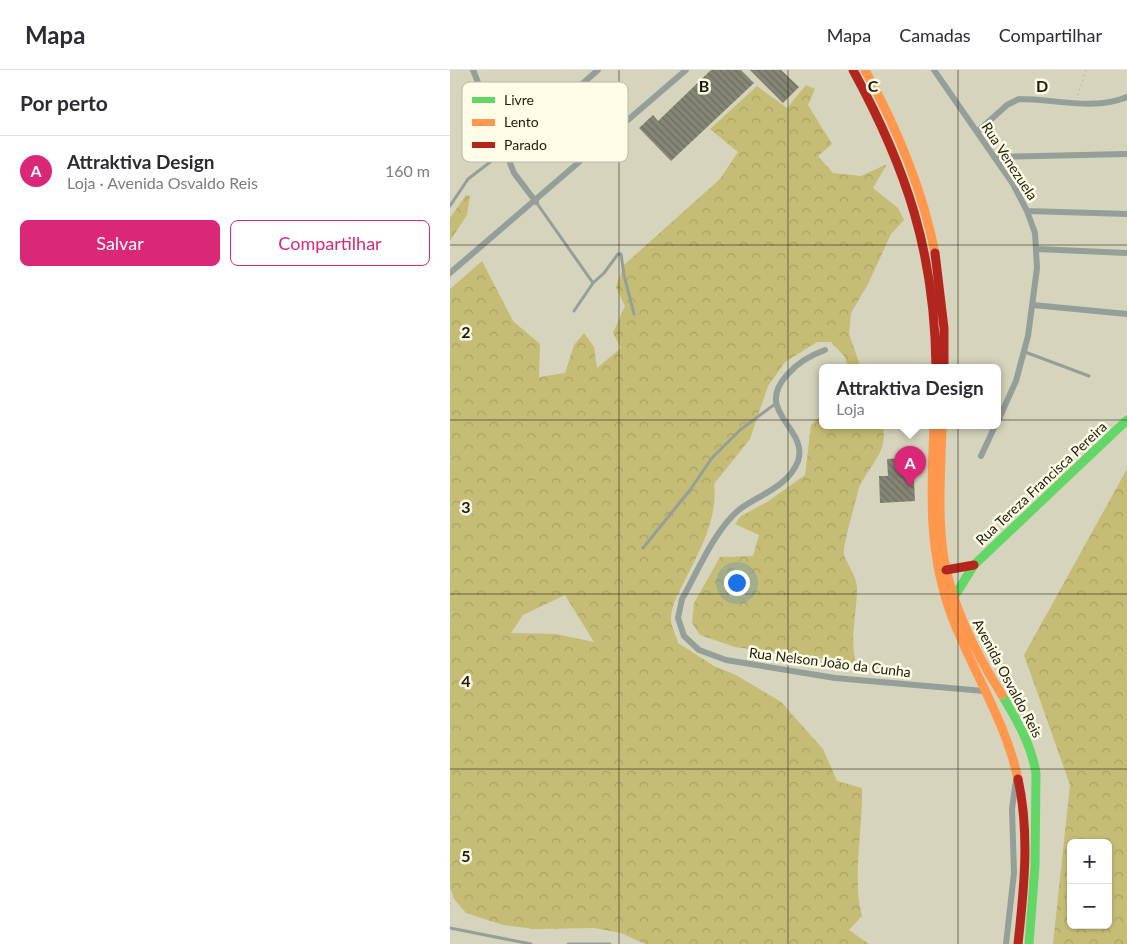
<!DOCTYPE html>
<html lang="pt">
<head>
<meta charset="utf-8">
<style>
  body { margin:0; font-family:Lato,sans-serif; background:#f7f7f7; color:#2b2b33 }
  .controls { position:absolute; right:15px; bottom:15px; display:grid; overflow:hidden; border-radius:8px; box-shadow:0 1px 4px #0004 }
  .controls button { width:45px; height:45px; display:grid; place-items:center; padding:0; border:0; border-bottom:1px solid #e1e1e2; background:#fff; color:#2b2b33; font:25px sans-serif }
  .you { position:absolute; left:286px; top:512px; width:18px; height:18px; margin:-12px; border:4px solid #fff; border-radius:50%; background:#1a73e8; box-shadow:0 0 0 8px #1a73e833 }
  .badge { display:grid; place-items:center; width:32px; height:32px; border-radius:50%; background:#db2777; color:#fff; font-size:16px; font-weight:700 }
  .pin { position:absolute; translate:-50% -41px; filter:drop-shadow(0 1px 2px #0008) }
  .pin::after { content:''; position:absolute; top:26px; width:18px; height:15px; background:inherit; clip-path:polygon(0 0,100% 0,50% 100%) }
  .popup { position:absolute; left:369px; top:294px; width:182px; height:65px; box-sizing:border-box; display:grid; place-content:center; border-radius:8px; background:#fff; filter:drop-shadow(0 1px 4px #0005); font-size:16px; white-space:nowrap; color:#7c7c81 }
  .popup b { font-size:19px; color:#2b2b33 }
  .popup::after { content:''; position:absolute; left:50%; top:100%; margin-left:-10px; border:10px solid transparent; border-top-color:#fff }
  .list { margin:0; padding:0; list-style:none }
  h2 { display:flex; justify-content:space-between; align-items:center; height:65px; margin:0; padding:0 20px; font-size:21px }
  h2 small { font-size:16px; font-weight:400; color:#7c7c81 }
  .list li { display:grid; grid-template-columns:32px 1fr auto; gap:15px; align-items:center; box-sizing:border-box; height:70px; padding:0 20px; border-top:1px solid #e1e1e2 }
  .list b { display:block; font-size:19px; white-space:nowrap }
  .list p { margin:0; font-size:16px; white-space:nowrap; color:#7c7c81 }
  .list em { font-size:16px; font-style:normal; color:#7c7c81 }
  .actions { display:flex; gap:10px; padding:15px 20px }
  .actions a { flex:1; padding:11px 0; border:1px solid #db2777; border-radius:8px; text-align:center; font-size:18px; color:#db2777 }
  .actions .main { background:#db2777; color:#fff }
  .map { position:relative; flex:none; width:677px; height:874px; overflow:hidden }
  header { display:flex; align-items:center; gap:30px; box-sizing:border-box; height:70px; padding:0 25px; background:#fff; border-bottom:1px solid #e1e1e2 }
  header strong { font-size:24px }
  nav { display:flex; gap:28px; margin-inline-start:auto; font-size:18px }
  main { display:flex }
  aside { flex:1; background:#fff }
  .map>svg:first-child { display:block }
  .forest { fill:url(#forest-crowns); fill-rule:evenodd }
  .building { fill:url(#building-back-hatch) }
  .lines { fill:none; stroke-linecap:round; stroke-linejoin:round }
  .path { stroke:#9a9e95; stroke-width:1; stroke-dasharray:1 4; stroke-linecap:butt }
  .lane { stroke:#959f99; stroke-width:3 }
  .street { stroke:#959f99; stroke-width:6 }
  .fast { stroke:#63d668; stroke-width:9 }
  .slow { stroke:#ff974d; stroke-width:9 }
  .jam { stroke:#b3261e; stroke-width:9 }
  .grid { fill:none; stroke:#1d1b0b; stroke-width:1; stroke-opacity:0.55 }
  .labels { text-anchor:middle; dominant-baseline:central; stroke-width:5; stroke-linejoin:round; paint-order:stroke }
  .street-label { font-size:14px; fill:#1d1b0b; stroke:#fffde7 }
  .key { fill:#fffde7; stroke:#bbb9a5; stroke-width:1 }
  .key-label { font-size:14px; fill:#1d1b0b }
  .grid-label { font-size:16px; text-anchor:middle; font-weight:bold; fill:#1d1b0b; stroke:#fffde7; stroke-width:5; stroke-linejoin:round; paint-order:stroke }
</style>
</head>
<body>
<header>
<strong>Mapa</strong>
<nav><a>Mapa</a><a>Camadas</a><a>Compartilhar</a></nav>
</header>
<main>
<aside>
<h2>Por perto<small></small></h2>
<ul class="list">
<li><span class="badge">A</span><div><b>Attraktiva Design</b><p>Loja · Avenida Osvaldo Reis</p></div><em>160 m</em></li>
</ul>
<div class="actions"><a class="main">Salvar</a><a>Compartilhar</a></div>
</aside>
<div class="map">
<svg width="677" height="874" viewBox="0 0 677 874">
  <defs>
    <pattern id="forest-crowns" width="20" height="18" patternUnits="userSpaceOnUse" patternTransform="scale(1.25)"><rect width="20" height="18" fill="#c5bd75"/><path d="M2 6a3 3 0 1 1 6 0M12 15a3 3 0 1 1 6 0" fill="none" stroke="#a9a264"/></pattern>
    <pattern id="building-back-hatch" width="6" height="6" patternUnits="userSpaceOnUse" patternTransform="scale(1.25)"><rect width="6" height="6" fill="#858675"/><path d="M-1 5l2 2M0 0l6 6M5-1l2 2" fill="none" stroke="#6c6d5e"/></pattern>
  </defs>
  <rect width="100%" height="100%" fill="#d6d4bc"/>
  <path class="forest" d="M356 15 365 19 358 35 382 74 368 86 383 103 411 106 437 94 423 118 448 138 454 150 441 164 418 214 401 243 399 264 411 298H398L395 287 381 272H367L335 292 318 316 300 369 264 414C268 448 251 478 236 508 230 521 222 532 221 547 220 555 226 565 228 573L264 596 286 605 331 632 373 679 387 711 412 718C413 756 402 812 412 846L399 860 419 874H195L171 863 144 858 85 859 53 855 16 843 4 829 0 818V219L32 191 63 251 90 274 89 307 115 303 124 275 134 263 144 277 147 298 171 278 163 263 175 236 166 217 174 195 270 109 288 82 260 59 307 16 337 38ZM115 525 144 572 106 564 61 563 73 545Z
    M16 125 20 126 17 145 0 171V148Z
    M372 344V356H432C441 381 415 399 408 421 406 431 392 478 394 485 398 496 406 505 407 517 407 542 400 566 405 589L402 593 285 577 250 565 242 553 244 533 270 487 303 486 309 465 285 454 291 446 317 432 355 405 361 355Z
    M677 399V874H603L620 715 574 585ZM621 773H658V855H621Z"/>
  <path class="building" d="M261 0H291L304 13 221 91 189 58 203 45 208 51Z
    M300 0H331L349 17 333 33Z
    M453 388V392L463 391 465 431 430 433 429 406H438L437 389Z"/>
  <g class="lines">
    <path class="path" d="M628 25 636 0
      M0 833V838"/>
    <path class="lane" d="M86 132 143 213
      M0 136 18 109 56 80
      M124 241 143 213 154 203 168 184H171L174 205 184 244
      M575 282 639 306
      M193 478 240 420 262 388 290 360 325 334
      M0 858 81 874
      M118 874H160"/>
    <path class="street" d="M23 0 64 103 86 132
      M484 0 563 114 577 141 585 163 587 198 578 266 566 311 548 351
      M527 62 557 35 569 29C605 29 643 41 677 27
      M56 80 148 0
      M544 87 676 84
      M577 141 677 144
      M587 179 677 183
      M0 203 236 0
      M583 235 677 244
      M375 280C361 285 347 293 337 305 303 342 359 358 348 391 339 416 309 425 290 439 265 459 248 501 232 529L228 548 234 566 249 580 276 590 385 608 534 621
      M531 386 545 356
      M556 874 564 803 562 739 566 710"/>
    <path class="fast" d="M504 527 524 495 677 350
      M552 625C567 650 581 674 586 703L585 796 579 874"/>
    <path class="slow" d="M415 0C447 58 472 117 485 183
      M484 356C481 422 478 484 502 547 523 602 556 652 568 709
      M492 356C491 400 487 445 494 489 503 538 526 584 552 625"/>
    <path class="jam" d="M403 0C457 99 485 184 486 298
      M485 183 494 258V298
      M496 500 524 495
      M568 709C580 763 574 819 568 874"/>
  </g>
  <path class="grid" d="M169 0V874M338 0V874M508 0V874M0 175H677M0 350H677M0 524H677M0 699H677"/>
  <g class="labels">
    <g class="street-label">
      <text transform="translate(560 91) rotate(57)">Rua Venezuela</text>
      <text transform="translate(591 413) rotate(-43)">Rua Tereza Francisca Pereira</text>
      <text transform="translate(380 592) rotate(7)">Rua Nelson João da Cunha</text>
      <text transform="translate(558 608) rotate(62)">Avenida Osvaldo Reis</text>
    </g>
  </g>
  <rect x="12" y="12" width="166" height="80" rx="8" class="key"/>
  <rect x="22" y="27" width="23" height="6" fill="#63d668"/>
  <rect x="22" y="49" width="23" height="7" fill="#ff974d"/>
  <rect x="22" y="72" width="23" height="6" fill="#b3261e"/>
  <g class="key-label">
    <text x="54" y="35">Livre</text>
    <text x="54" y="57">Lento</text>
    <text x="54" y="80">Parado</text>
  </g>
  <g class="grid-label">
    <text x="254" y="22">B</text>
    <text x="423" y="22">C</text>
    <text x="592" y="22">D</text>
    <text x="16" y="268">2</text>
    <text x="16" y="443">3</text>
    <text x="16" y="617">4</text>
    <text x="16" y="792">5</text>
  </g>
</svg>
<div class="controls">
<button>+</button>
<button>−</button>
</div>
<div class="you"></div>
<div class="pin badge" style="left:460px;top:417px">A</div>
<div class="popup"><b>Attraktiva Design</b>Loja</div>
</div>
</main>
</body>
</html>
